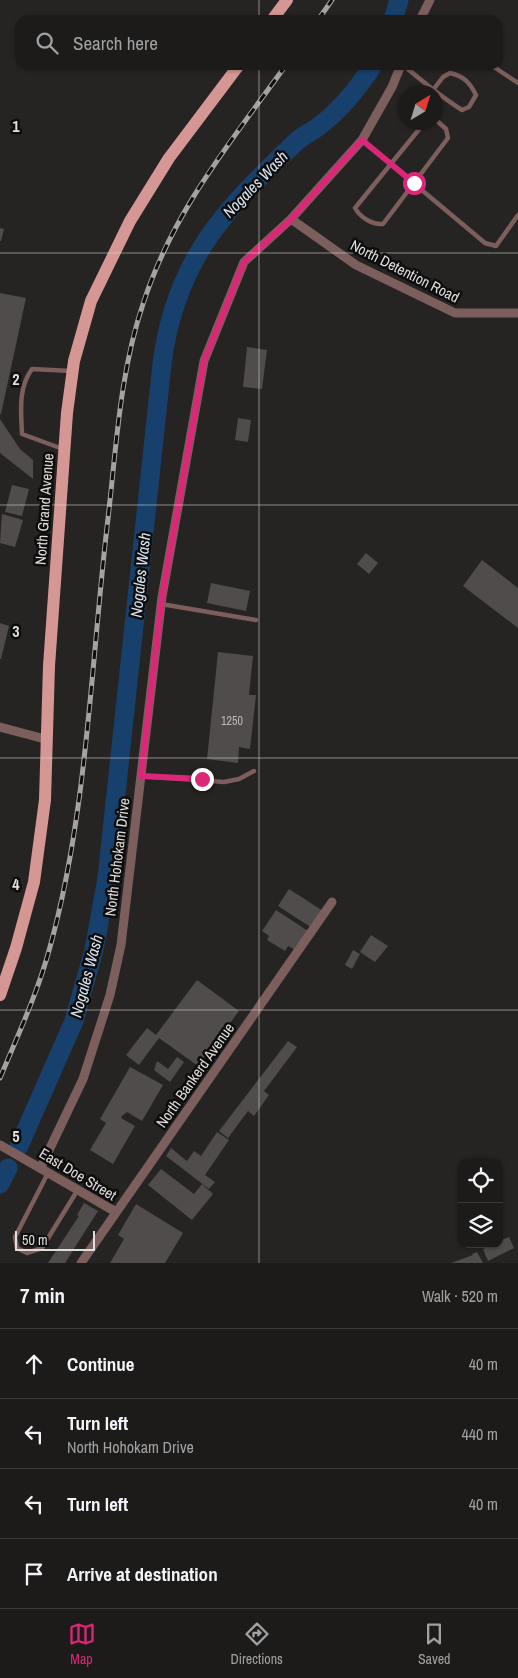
<!DOCTYPE html>
<html lang="en">
<head>
<meta charset="utf-8">
<style>
  body { margin:0; font-family:"Archivo Narrow",sans-serif; background:#252423; color:#f1f3f6 }
  .controls { position:absolute; right:15px; bottom:15px; display:grid; overflow:hidden; border-radius:10px; box-shadow:0 1px 4px #0004 }
  .controls button { width:45px; height:45px; display:grid; place-items:center; padding:0; border:0; border-bottom:1px solid #3a3939; background:#1c1b1a; color:#f1f3f6; font:25px sans-serif }
  .compass { position:absolute; left:398px; top:85px; width:45px; height:45px; border-radius:50%; background:#1c1b1a; box-shadow:0 1px 4px #0004; rotate:38deg }
  .scale { position:absolute; left:15px; bottom:12px; width:80px; box-sizing:border-box; padding-left:5px; border:2px solid #dfdedc; border-top:0; font-size:14px; line-height:18px; white-space:nowrap; color:#dfdedc; -webkit-text-stroke:4px #0e0d0d; paint-order:stroke }
  .stop { position:absolute; width:15px; height:15px; margin:-11px; border:4px solid #db2777; border-radius:50%; background:#fff }
  .stop.end { background:#db2777; border-color:#fff; box-shadow:0 1px 5px #0008 }
  .list { margin:0; padding:0; list-style:none }
  h2 { display:flex; justify-content:space-between; align-items:center; height:65px; margin:0; padding:0 20px; font-size:21px }
  h2 small { font-size:16px; font-weight:400; color:#a0a1a2 }
  .list li { display:grid; grid-template-columns:32px 1fr auto; gap:15px; align-items:center; box-sizing:border-box; height:70px; padding:0 20px; border-top:1px solid #3a3939 }
  .list b { display:block; font-size:19px; white-space:nowrap }
  .list p { margin:0; font-size:16px; white-space:nowrap; color:#a0a1a2 }
  .list em { font-size:16px; font-style:normal; color:#a0a1a2 }
  .icon { flex:none; width:28px; height:28px; fill:none; stroke:currentColor; stroke-width:2; stroke-linecap:round; stroke-linejoin:round }
  .map { position:relative; flex:none; width:518px; height:1263px; overflow:hidden }
  .search { position:absolute; background:#1c1b1a; box-shadow:0 1px 4px #0004; left:15px; right:15px; top:15px; height:55px; display:flex; align-items:center; gap:12px; box-sizing:border-box; padding:0 18px; border-radius:15px; color:#a0a1a2; font-size:19px }
  .sheet { height:345px; background:#1c1b1a }
  nav { display:flex; justify-content:space-around; align-items:center; box-sizing:border-box; height:70px; border-top:1px solid #3a3939; background:#1c1b1a; font-size:14px; color:#a0a1a2 }
  nav a { display:grid; justify-items:center; gap:2px }
  nav .on { color:#db2777 }
  .map>svg:first-child { display:block }
  .lines { fill:none; stroke-linecap:round; stroke-linejoin:round }
  .river { stroke:#17416c; stroke-width:19 }
  .building { fill:#4f4c4b }
  .service { stroke:#7c5e5c; stroke-width:4.5 }
  .minor { stroke:#7c5e5c; stroke-width:9 }
  .primary { stroke:#d49794; stroke-width:12 }
  .rail-casing { stroke:#a5a3a1; stroke-width:5 }
  .rail { stroke:#0e0d0d; stroke-width:3; stroke-dasharray:9; stroke-linecap:butt }
  .route { stroke:#db2777; stroke-width:6 }
  .grid { fill:none; stroke:#dfdedc; stroke-width:1; stroke-opacity:0.55 }
  .labels { text-anchor:middle; dominant-baseline:central; stroke-width:5; stroke-linejoin:round; paint-order:stroke }
  .number-label { font-size:12px; fill:#bbbab8 }
  .street-label { font-size:15px; fill:#dfdedc; stroke:#0e0d0d }
  .water-label { font-size:16px; font-style:italic; fill:#d8e4f2; stroke:#0e0d0d }
  .grid-label { font-size:16px; text-anchor:middle; font-weight:bold; fill:#dfdedc; stroke:#0e0d0d; stroke-width:5; stroke-linejoin:round; paint-order:stroke }
</style>
</head>
<body>
<div class="map">
<svg width="518" height="1263" viewBox="0 0 518 1263">
  <rect width="100%" height="100%" fill="#262422"/>
  <g class="lines">
    <path class="river" d="M393 20 399 0
      M19 1146 74 1021 94 950 107 878 162 364C175 261 223 211 296 142 302 136 311 132 318 127 340 110 358 89 373 65
      M0 1184 8 1168"/>
  </g>
  <path class="building" d="M0 228 4 229 1 241H0Z
    M0 293 26 298 1 414H0Z
    M247 347 267 350 262 389 243 387Z
    M238 418 251 420 248 442 235 440Z
    M0 419 20 449 33 460V479L0 453Z
    M12 485 29 489 22 516 5 512Z
    M2 514 23 520 15 547 0 543Z
    M366 553 378 563 369 574 357 564Z
    M482 560 518 588V628L463 586Z
    M211 583 250 591 246 611 207 603Z
    M0 623 9 626 1 659H0Z
    M218 652 253 656 249 695H256L250 749 239 747 238 763 207 759Z
    M289 889 323 911 312 928 278 906Z
    M276 910 308 931 295 950 288 946 285 951 267 940 269 936 262 931Z
    M371 935 388 946 375 962 360 952Z
    M353 950 360 954 352 969 345 965Z
    M197 980 239 1011 198 1066 159 1038 139 1065 126 1055 147 1028 156 1035Z
    M288 1041 297 1047 264 1091 269 1095 254 1116 248 1111 228 1138 219 1131Z
    M177 1057 184 1062 170 1082 154 1070 157 1061 168 1069Z
    M130 1067 163 1085 142 1121 127 1112 122 1116 121 1118 135 1126 113 1164 90 1150 106 1123 100 1119Z
    M217 1132 229 1140 205 1175 215 1182 209 1189 166 1156 171 1148 187 1161 194 1151 201 1156Z
    M161 1169 194 1194 202 1184 213 1194 192 1220 148 1185Z
    M84 1203 98 1211 65 1263H48L79 1216 77 1215Z
    M136 1204 183 1233 165 1263H110L124 1239 118 1235Z
    M509 1237 514 1248 488 1261 483 1249 493 1244H499V1241Z
    M477 1252 483 1263H451L473 1255 472 1254Z"/>
  <g class="lines">
    <path class="service" d="M403 65C422 81 441 97 462 110L469 107 476 95C470 83 464 76 450 73L443 77 433 90
      M491 65 518 83
      M425 122 355 208C360 217 372 225 383 224L448 138 446 129 436 120
      M362 140 485 243 496 246 518 215
      M63 449 22 434C21 411 18 388 32 369L71 371
      M161 604 256 620
      M141 776 224 782 239 779 254 771
      M48 1173 15 1237 17 1248 27 1253 42 1248 77 1191"/>
    <path class="minor" d="M420 20 430 0
      M291 219 356 265 455 313H518
      M0 727 45 739
      M0 1145 116 1212
      M41 1167 83 1079 110 995 121 945 162 597 204 361 244 262 291 219 362 140 392 87 401 65
      M81 1263 332 902"/>
    <path class="primary" d="M272 20 287 0
      M0 995 16 948 34 882 45 800 49 666 67 413 74 361 91 301 130 221 169 158 239 65"/>
    <g class="rail-casing">
      <path id="rail" d="M318 20 332 0
        M0 1078C18 1035 38 992 50 947 87 813 91 665 107 527 116 453 119 375 143 304 173 211 230 143 286 65"/>
    </g>
    <use href="#rail" class="rail"/>
  </g>
  <g class="lines">
    <path class="route" d="M202 779 141 776 162 597 204 361 244 262 291 219 362 140 414 183"/>
  </g>
  <path class="grid" d="M259 0V20M259 65V1263M0 253H518M0 505H518M0 758H518M0 1010H518"/>
  <g class="labels">
    <g class="number-label">
      <text x="232" y="721">1250</text>
    </g>
    <g class="street-label">
      <text transform="translate(405 271) rotate(27)">North Detention Road</text>
      <text transform="translate(44 509) rotate(-86)">North Grand Avenue</text>
      <text transform="translate(117 857) rotate(-83)">North Hohokam Drive</text>
      <text transform="translate(195 1075) rotate(-55)">North Bankerd Avenue</text>
      <text transform="translate(78 1174) rotate(31)">East Doe Street</text>
    </g>
    <g class="water-label">
      <text transform="translate(255 184) rotate(-46)">Nogales Wash</text>
      <text transform="translate(140 575) rotate(-84)">Nogales Wash</text>
      <text transform="translate(86 976) rotate(-75)">Nogales Wash</text>
    </g>
  </g>
  <g class="grid-label">
    <text x="16" y="132">1</text>
    <text x="16" y="385">2</text>
    <text x="16" y="637">3</text>
    <text x="16" y="890">4</text>
    <text x="16" y="1142">5</text>
  </g>
</svg>
<div class="controls">
<button><svg class="icon" aria-label="locate" viewBox="0 0 24 24"><circle cx="12" cy="12" r="6"/><path d="M12 2v4M12 18v4M2 12h4M18 12h4"/></svg></button>
<button><svg class="icon" aria-label="layers" viewBox="0 0 24 24"><path d="M12 4l9 5-9 5-9-5zM3 14l9 5 9-5"/></svg></button>
</div>
<svg class="compass" viewBox="-18 -18 36 36"><path d="M0-13l5 13h-10z" fill="#e53935"/><path d="M0 13l5-13h-10z" fill="#a0a1a2"/></svg>
<div class="scale">50 m</div>
<div class="stop" style="left:414px;top:183px"></div>
<div class="stop end" style="left:202px;top:779px"></div>
<div class="search"><svg class="icon" aria-label="search" viewBox="0 0 24 24"><circle cx="10" cy="10" r="6"/><path d="M15 15l6 6"/></svg>Search here</div>
</div>
<section class="sheet">
<h2>7 min<small>Walk · 520 m</small></h2>
<ul class="list">
<li><svg class="icon" aria-label="ahead" viewBox="0 0 24 24"><path d="M12 20V5M6 11l6-6 6 6"/></svg><div><b>Continue</b></div><em>40 m</em></li>
<li><svg class="icon" aria-label="left" viewBox="0 0 24 24"><path d="M17 20v-9H6M10 6l-5 5 5 5"/></svg><div><b>Turn left</b><p>North Hohokam Drive</p></div><em>440 m</em></li>
<li><svg class="icon" aria-label="left" viewBox="0 0 24 24"><path d="M17 20v-9H6M10 6l-5 5 5 5"/></svg><div><b>Turn left</b></div><em>40 m</em></li>
<li><svg class="icon" aria-label="arrive" viewBox="0 0 24 24"><path d="M6 21V4h12l-3 4 3 4H6"/></svg><div><b>Arrive at destination</b></div></li>
</ul>
</section>
<nav>
<a class="on"><svg class="icon" aria-label="map" viewBox="0 0 24 24"><path d="M3 6l6-2 6 2 6-2v14l-6 2-6-2-6 2zM9 4v14M15 6v14"/></svg>Map</a>
<a><svg class="icon" aria-label="directions" viewBox="0 0 24 24"><path d="M12 3l9 9-9 9-9-9zM9 14v-3h6M13 9l2 2-2 2"/></svg>Directions</a>
<a><svg class="icon" aria-label="saved" viewBox="0 0 24 24"><path d="M7 4h10v16l-5-4-5 4z"/></svg>Saved</a>
</nav>
</body>
</html>
